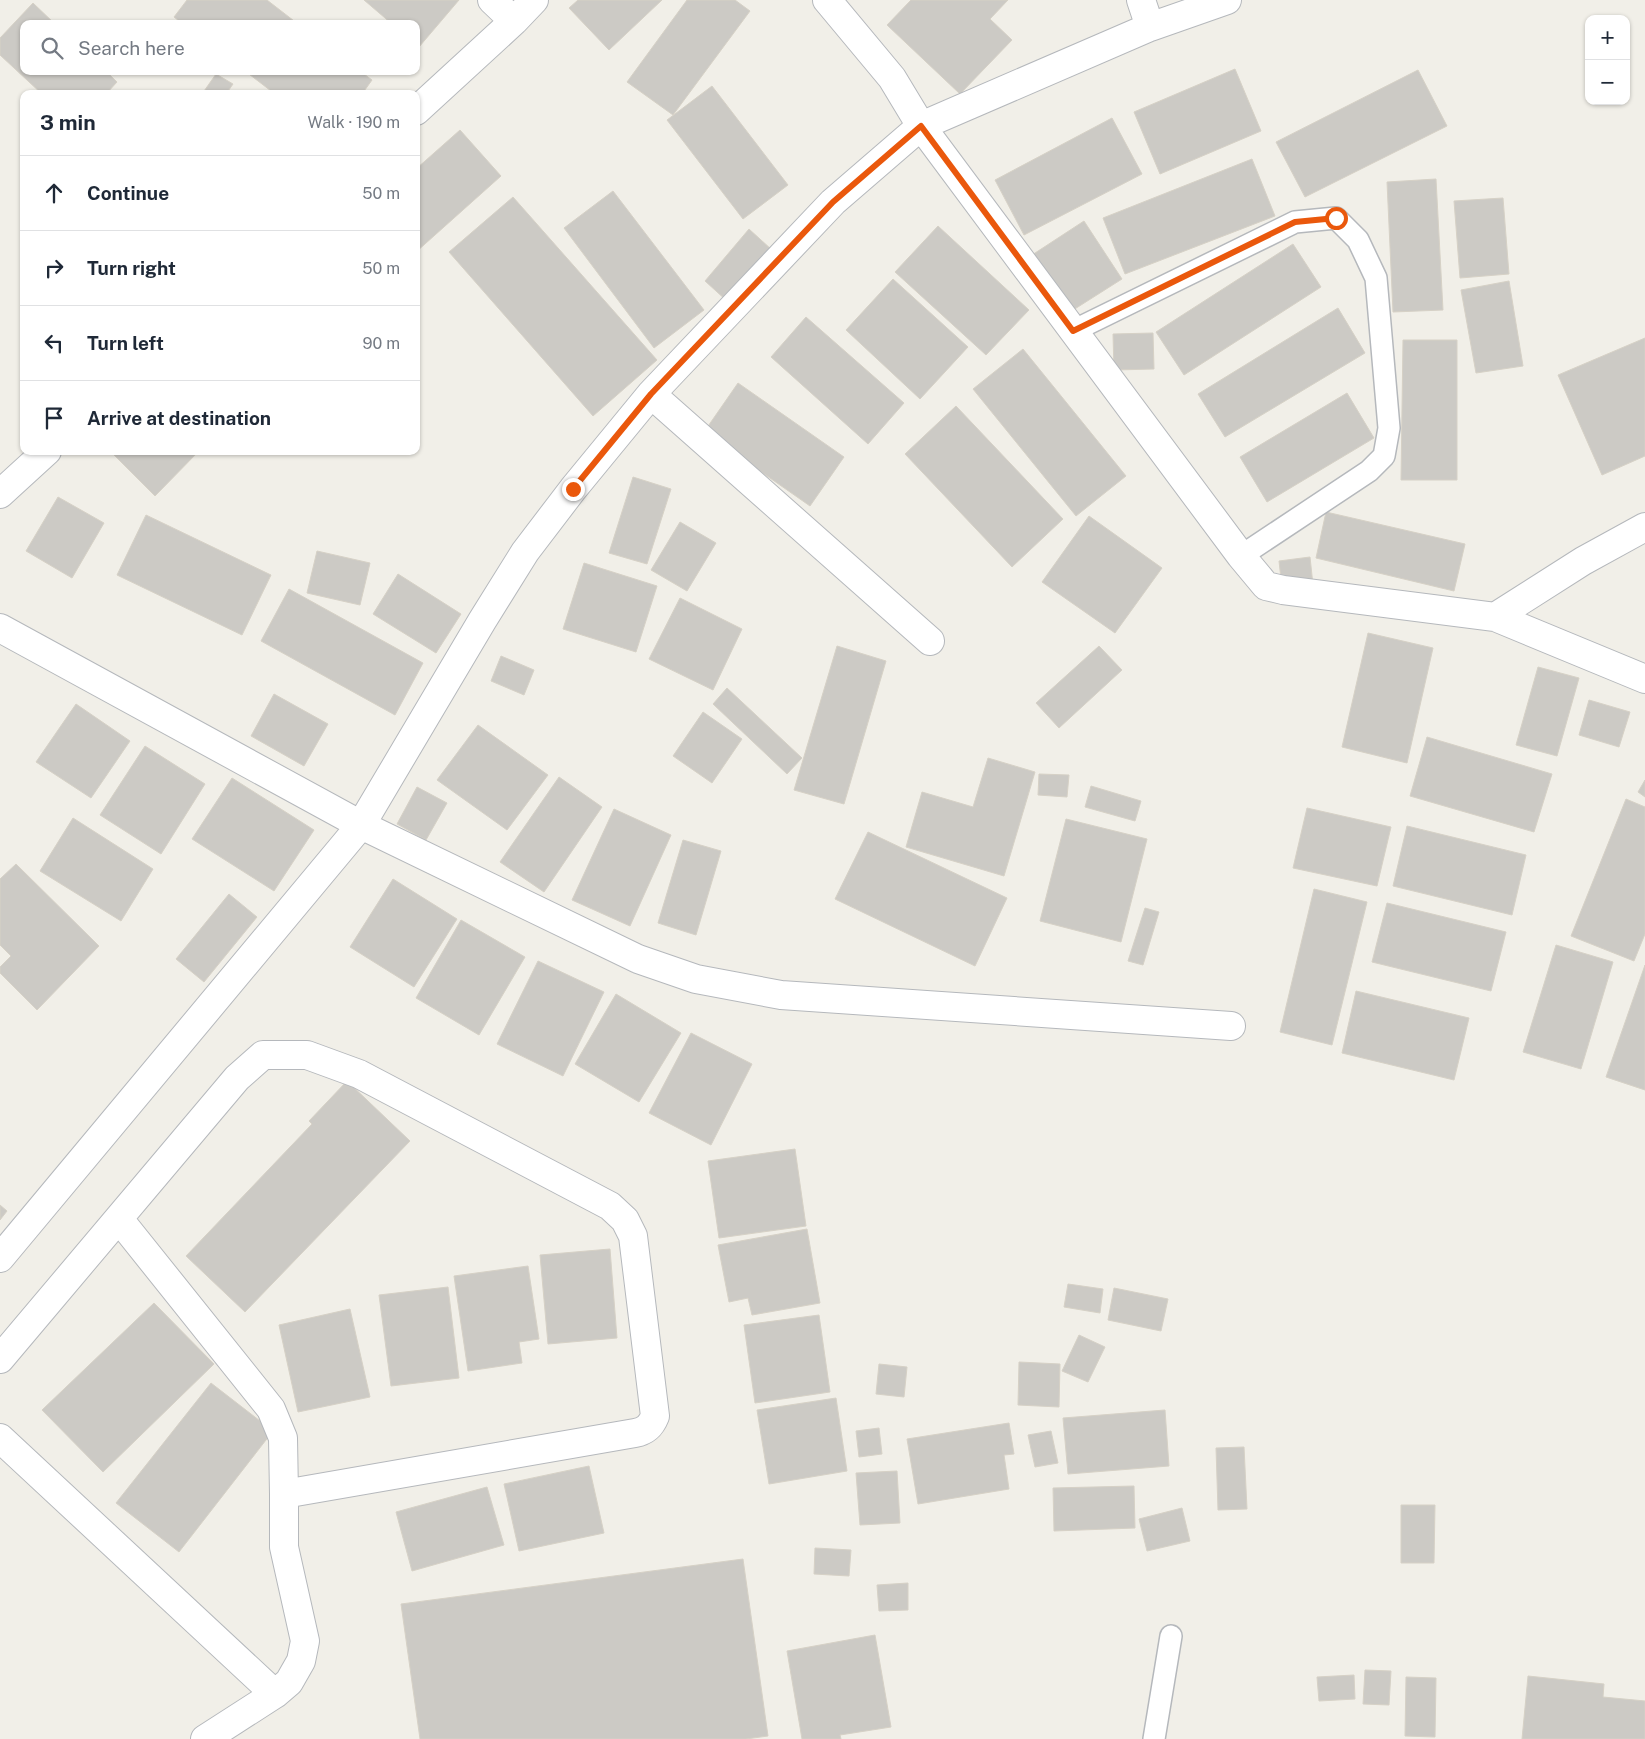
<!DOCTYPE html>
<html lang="en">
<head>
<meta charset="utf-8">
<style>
  body { margin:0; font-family:"Public Sans",sans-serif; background:#f6f6f7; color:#1f2937 }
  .controls { position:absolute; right:15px; top:15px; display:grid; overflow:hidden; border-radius:10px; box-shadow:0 1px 4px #0004 }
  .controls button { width:45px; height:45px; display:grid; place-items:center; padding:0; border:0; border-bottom:1px solid #e0e1e3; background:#fff; color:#1f2937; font:25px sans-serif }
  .stop { position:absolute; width:15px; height:15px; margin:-11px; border:4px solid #ea580c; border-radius:50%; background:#fff }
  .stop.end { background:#ea580c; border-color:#fff; box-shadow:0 1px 5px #0008 }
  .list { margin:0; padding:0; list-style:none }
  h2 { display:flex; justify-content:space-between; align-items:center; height:65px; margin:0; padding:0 20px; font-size:21px }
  h2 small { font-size:16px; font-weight:400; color:#747a83 }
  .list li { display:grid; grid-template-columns:32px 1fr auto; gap:15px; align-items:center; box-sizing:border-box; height:75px; padding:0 20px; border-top:1px solid #e0e1e3 }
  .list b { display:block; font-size:19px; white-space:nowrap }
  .list em { font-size:16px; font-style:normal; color:#747a83 }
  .icon { flex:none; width:28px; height:28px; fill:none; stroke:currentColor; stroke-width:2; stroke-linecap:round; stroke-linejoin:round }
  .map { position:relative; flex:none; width:1645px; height:1739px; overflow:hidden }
  .search { position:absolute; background:#fff; box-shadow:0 1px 4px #0004; left:20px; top:20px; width:400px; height:55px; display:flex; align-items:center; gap:12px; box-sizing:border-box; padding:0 18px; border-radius:10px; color:#747a83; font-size:19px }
  .panel { position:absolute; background:#fff; box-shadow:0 1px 4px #0004; left:20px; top:90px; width:400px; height:365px; border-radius:10px }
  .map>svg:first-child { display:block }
  .building { fill:#cccac5; stroke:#d6d1c6 }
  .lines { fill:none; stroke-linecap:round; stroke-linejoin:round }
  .service-casing { stroke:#b5b8bc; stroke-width:24 }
  .minor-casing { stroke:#b5b8bc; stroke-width:30 }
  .service { stroke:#fff; stroke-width:21 }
  .minor { stroke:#fff; stroke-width:28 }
  .route { stroke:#ea580c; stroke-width:6 }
</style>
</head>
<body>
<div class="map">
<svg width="1645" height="1739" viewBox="0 0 1645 1739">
  <rect width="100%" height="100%" fill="#f1efe8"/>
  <path class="building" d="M187 0H267L298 24H183L174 17Z
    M364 0H459L419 47 416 44V24H392Z
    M578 0H662L609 50 569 8Z
    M687 0H735L750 11 673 115 627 82Z
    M911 0H1008L990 19 1012 40 960 94 887 25Z
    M33 3 55 24H24V71H106L117 82 106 94H42L0 55V38Z
    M1235 69 1261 131 1160 174 1134 112Z
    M1418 70 1447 126 1305 197 1276 142Z
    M245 71H360L372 80 362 94H275Z
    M216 74 233 84 226 94H202Z
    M712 86 788 185 743 219 667 120Z
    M1112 118 1142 174 1024 235 995 180Z
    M460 130 501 176 416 252V169Z
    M1252 159 1275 216 1125 274 1103 218Z
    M1436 179 1443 310 1393 312 1387 182Z
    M613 191 704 310 654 348 564 228Z
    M513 197 657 360 593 416 449 252Z
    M1503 198 1509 274 1460 278 1454 201Z
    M1084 221 1122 279 1070 312 1032 255Z
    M938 226 1029 310 986 355 895 272Z
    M749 229 772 250 727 301 705 281Z
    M1293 244 1321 287 1184 375 1156 332Z
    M893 279 968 347 920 399 846 330Z
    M1509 281 1523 366 1476 373 1461 290Z
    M1338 308 1365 353 1225 437 1198 394Z
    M806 317 904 403 868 444 771 357Z
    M1153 333 1154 369 1114 370 1113 334Z
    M1645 338V456L1602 475 1558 375Z
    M1403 340H1457V480H1401Z
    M1023 349 1126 476 1076 516 973 389Z
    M738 383 844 457 810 506 704 432Z
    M1347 393 1374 438 1267 502 1240 457Z
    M956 406 1063 519 1012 567 905 454Z
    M110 451H199L155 496Z
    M633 477 671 489 647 564 609 553Z
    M58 497 104 523 72 578 26 551Z
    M1326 512 1465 544 1454 591 1316 558Z
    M146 515 271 575 242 635 117 575Z
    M1089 516 1162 568 1115 633 1042 582Z
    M680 522 716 543 687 591 651 570Z
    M317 551 370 563 360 605 307 593Z
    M1310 557 1313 585 1282 588 1279 561Z
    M584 563 657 586 636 652 563 629Z
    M398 574 461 614 436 653 373 614Z
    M289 589 423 663 395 715 261 641Z
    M680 598 742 629 713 690 649 659Z
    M1368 633 1433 648 1407 763 1342 747Z
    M837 646 886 661 844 804 794 790Z
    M1099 646 1122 670 1059 728 1036 703Z
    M501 656 534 670 524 695 491 681Z
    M1538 667 1579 678 1557 756 1516 745Z
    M727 688 802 758 787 774 713 704Z
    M274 694 328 724 304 766 251 736Z
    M1589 700 1630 712 1619 747 1579 735Z
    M76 704 130 741 91 798 36 762Z
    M703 712 742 739 712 783 673 756Z
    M478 725 548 775 507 830 437 780Z
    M1427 737 1552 774 1534 832 1410 796Z
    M145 746 205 784 161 854 100 815Z
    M988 758 1035 772 1004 876 906 847 922 792 973 807Z
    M1039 774 1069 775 1067 797 1038 795Z
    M559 777 602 807 544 892 500 862Z
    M232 778 314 830 274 891 192 839Z
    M1645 780V797L1638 792Z
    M1091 786 1141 801 1135 821 1085 807Z
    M417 787 447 803 426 840 397 824Z
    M1626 799 1645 807V934L1634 961 1571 936Z
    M1307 808 1391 827 1377 886 1293 868Z
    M614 809 671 835 630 926 572 900Z
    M73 818 153 869 121 921 40 871Z
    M1066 819 1147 839 1121 942 1040 921Z
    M1407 826 1526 855 1512 915 1393 886Z
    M868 832 1007 898 975 966 835 899Z
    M683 840 721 851 696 935 658 923Z
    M16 864 99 946 37 1010 0 973V967L11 956 0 945V879Z
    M393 879 457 919 414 987 350 947Z
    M1314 889 1367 902 1332 1045 1280 1032Z
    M229 894 257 917 204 982 176 959Z
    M1387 903 1506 932 1491 991 1372 962Z
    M1145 908 1159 912 1143 965 1128 961Z
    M461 920 525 957 479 1035 416 998Z
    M1556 945 1613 962 1581 1069 1523 1052Z
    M538 961 604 992 563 1076 497 1044Z
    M1645 965V1090L1606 1077Z
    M1356 991 1469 1018 1454 1080 1342 1053Z
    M616 994 681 1033 639 1102 575 1064Z
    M691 1033 752 1064 711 1145 649 1113Z
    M347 1081 410 1141 245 1312 186 1256 312 1124 309 1121Z
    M795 1149 806 1226 719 1238 708 1161Z
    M0 1205 7 1211 0 1220Z
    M807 1229 820 1303 752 1315 748 1298 729 1302 718 1245Z
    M610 1249 617 1338 548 1344 540 1255Z
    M528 1266 539 1339 519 1342 522 1363 468 1371 454 1276Z
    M1068 1284 1103 1289 1100 1313 1064 1307Z
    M448 1287 459 1378 391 1386 379 1295Z
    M1114 1288 1168 1299 1161 1331 1108 1320Z
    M154 1303 214 1364 103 1472 42 1410Z
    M350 1309 370 1397 298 1412 279 1325Z
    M819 1315 830 1392 755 1403 744 1325Z
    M1079 1335 1105 1347 1088 1382 1062 1371Z
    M1019 1362 1060 1364 1059 1407 1018 1405Z
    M879 1364 907 1367 904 1397 876 1394Z
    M211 1383 273 1431 179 1552 116 1503Z
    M836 1398 847 1471 769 1484 757 1410Z
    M1165 1410 1169 1466 1068 1474 1063 1418Z
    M1009 1423 1014 1454 1004 1455 1009 1489 918 1504 907 1439Z
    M879 1428 882 1454 859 1457 856 1431Z
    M1051 1431 1058 1463 1035 1467 1028 1435Z
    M1244 1447 1247 1509 1218 1510 1216 1448Z
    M589 1466 604 1533 519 1551 504 1484Z
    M897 1471 900 1523 860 1525 856 1473Z
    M1134 1486 1135 1528 1054 1531 1053 1488Z
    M487 1487 504 1545 412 1571 396 1512Z
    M1401 1505H1435L1434 1563H1401Z
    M1182 1508 1190 1541 1147 1551 1139 1519Z
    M815 1548 851 1550 849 1576 814 1574Z
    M743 1559 768 1736 746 1739H420L401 1604Z
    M908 1583V1610L879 1611 877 1585Z
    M875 1635 891 1727 840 1735 841 1739H802L787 1651Z
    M1365 1670 1391 1671 1389 1705 1363 1704Z
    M1354 1675 1355 1699 1319 1701 1317 1677Z
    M1528 1676 1604 1684 1603 1697 1645 1701V1739H1522Z
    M1406 1677 1436 1678 1435 1737 1405 1736Z"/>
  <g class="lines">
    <g class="service-casing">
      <path id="service" d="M1073 331 1295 222 1336 218 1358 240 1376 278 1389 428 1384 456 1369 471 1241 556
        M1154 1739 1171 1636"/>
    </g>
    <g class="minor-casing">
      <path id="minor" d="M492 0 514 21
        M827 0 892 78 921 126 1241 556 1266 586 1283 590 1495 617 1645 679
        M1141 0 1150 27
        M416 111 514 21 534 0
        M651 394 930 641
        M0 494 47 451
        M1495 617 1583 561 1645 527
        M0 628 361 825 638 959 696 979 781 995 1231 1026
        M119 1219 271 1409 283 1438 284 1494
        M0 1258 361 825 482 621 525 552 573 489 651 394 833 202 921 126 1150 27 1227 0
        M0 1359 237 1078 263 1055H307L359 1074 610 1206 625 1220 633 1236 655 1416C651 1426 646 1431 635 1433L284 1494V1547L305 1641 301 1661 289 1682 275 1694 205 1739
        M0 1438 275 1694"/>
    </g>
    <use href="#service" class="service"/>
    <use href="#minor" class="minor"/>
  </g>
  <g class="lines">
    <path class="route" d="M573 489 651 394 833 202 921 126 1073 331 1295 222 1336 218"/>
  </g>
</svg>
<div class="controls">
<button>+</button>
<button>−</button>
</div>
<div class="stop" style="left:1336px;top:218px"></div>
<div class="stop end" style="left:573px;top:489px"></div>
<div class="search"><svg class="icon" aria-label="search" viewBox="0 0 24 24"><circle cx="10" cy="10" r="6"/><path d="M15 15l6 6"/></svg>Search here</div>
<section class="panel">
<h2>3 min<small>Walk · 190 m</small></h2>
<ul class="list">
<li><svg class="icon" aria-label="ahead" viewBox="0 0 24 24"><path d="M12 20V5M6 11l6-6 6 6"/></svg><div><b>Continue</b></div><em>50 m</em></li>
<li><svg class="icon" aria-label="right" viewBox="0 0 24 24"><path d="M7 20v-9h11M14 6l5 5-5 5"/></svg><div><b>Turn right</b></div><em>50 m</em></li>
<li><svg class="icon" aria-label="left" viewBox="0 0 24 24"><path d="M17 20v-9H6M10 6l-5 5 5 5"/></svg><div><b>Turn left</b></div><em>90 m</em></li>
<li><svg class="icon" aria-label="arrive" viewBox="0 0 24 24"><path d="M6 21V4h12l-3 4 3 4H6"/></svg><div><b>Arrive at destination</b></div></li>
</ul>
</section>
</div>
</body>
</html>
